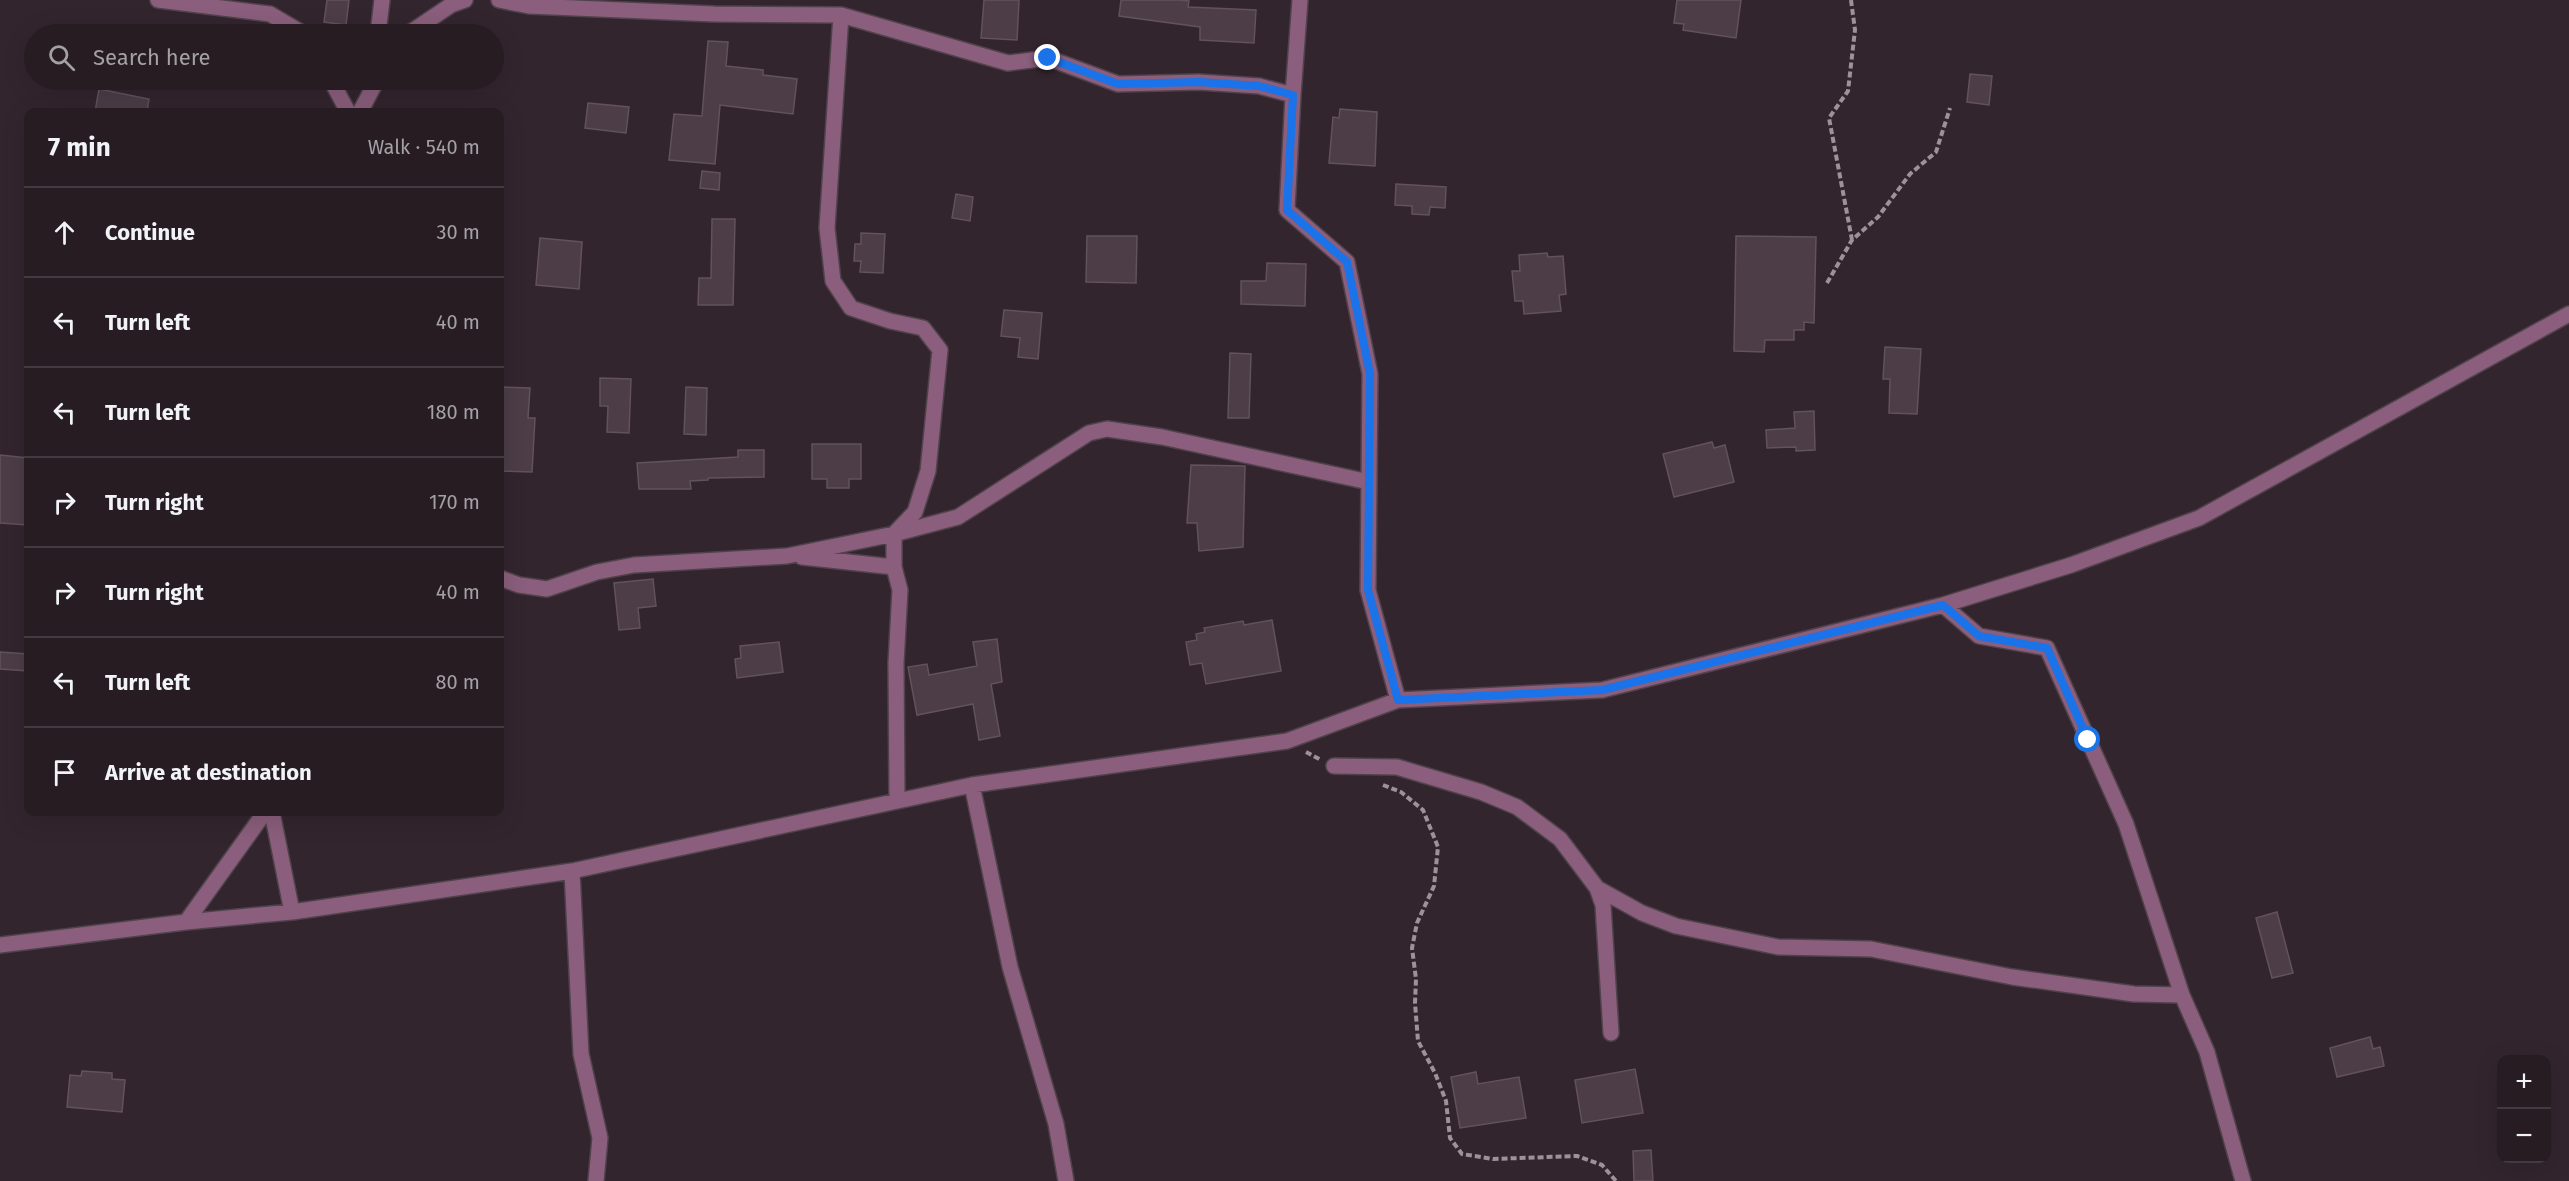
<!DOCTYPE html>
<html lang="en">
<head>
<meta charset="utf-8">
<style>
  body { margin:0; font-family:"Fira Sans",sans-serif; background:#32292f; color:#f1f3f6 }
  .controls { position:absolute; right:18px; bottom:18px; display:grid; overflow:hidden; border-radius:12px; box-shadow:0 6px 24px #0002 }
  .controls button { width:54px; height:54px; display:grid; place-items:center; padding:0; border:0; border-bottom:2px solid #423a40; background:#261c22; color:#f1f3f6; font:30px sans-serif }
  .stop { position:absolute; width:18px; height:18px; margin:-14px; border:4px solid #1a73e8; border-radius:50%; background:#fff }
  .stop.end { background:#1a73e8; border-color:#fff; box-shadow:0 2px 6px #0008 }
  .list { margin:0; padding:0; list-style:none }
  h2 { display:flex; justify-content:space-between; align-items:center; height:78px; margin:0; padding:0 24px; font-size:26px }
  h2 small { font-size:20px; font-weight:400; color:#a4a1a5 }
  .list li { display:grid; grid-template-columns:39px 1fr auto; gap:18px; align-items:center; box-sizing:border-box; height:90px; padding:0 24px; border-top:2px solid #423a40 }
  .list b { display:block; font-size:22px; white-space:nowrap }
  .list em { font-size:20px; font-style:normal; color:#a4a1a5 }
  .icon { flex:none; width:33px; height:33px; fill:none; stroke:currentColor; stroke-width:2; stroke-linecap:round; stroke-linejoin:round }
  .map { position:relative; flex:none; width:2569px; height:1181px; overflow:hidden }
  .search { position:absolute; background:#261c22; box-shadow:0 6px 24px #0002; left:24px; top:24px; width:480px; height:66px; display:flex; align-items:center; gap:15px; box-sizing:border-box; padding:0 21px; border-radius:33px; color:#a4a1a5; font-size:22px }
  .panel { position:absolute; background:#261c22; box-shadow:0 6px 24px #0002; left:24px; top:108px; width:480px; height:708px; border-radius:12px }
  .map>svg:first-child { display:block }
  .building { fill:#4c3d47; stroke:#61525c; stroke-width:1.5 }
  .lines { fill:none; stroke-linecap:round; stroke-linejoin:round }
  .minor-casing { stroke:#4f424a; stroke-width:18 }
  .path { stroke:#9d9299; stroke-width:4; stroke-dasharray:6 3; stroke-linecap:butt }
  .minor { stroke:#8a5e7c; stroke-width:15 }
  .route { stroke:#1a73e8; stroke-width:8 }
</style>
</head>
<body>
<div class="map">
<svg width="2569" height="1181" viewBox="0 0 2569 1181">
  <rect width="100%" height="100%" fill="#33252e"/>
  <path class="building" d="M327 0H349L346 25 324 22Z
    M984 0H1019L1017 40 981 38Z
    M1121 0H1180L1189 1 1188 7 1256 10 1254 43 1200 40V27L1119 16Z
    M1677 0H1741L1736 38 1683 30 1684 24 1674 23Z
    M708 41 728 42 726 66 763 70V75L797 79 793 114 720 105 715 164 669 160 674 114 702 116Z
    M1970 74 1992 76 1989 105 1967 102Z
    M99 89 149 99 147 112H95Z
    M588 103 629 107 626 133 585 128Z
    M1340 109 1377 112 1375 166 1329 163 1333 117 1339 118Z
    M702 171 720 173 719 190 700 188Z
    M1396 184 1446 187 1445 208 1430 207 1429 215 1412 214V206L1395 205Z
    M956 194 973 197 970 221 952 218Z
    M712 219H735L733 305H698L699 278H711Z
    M861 233 885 234 883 273 860 272 861 261H854L855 244H861Z
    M1087 236H1137L1136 283 1086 282Z
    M1736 236 1816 237 1814 323 1804 322V330H1794V340H1765L1764 352 1734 351Z
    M540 238 582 242 579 289 536 285Z
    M1547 253 1548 257 1563 256 1566 294 1559 295 1561 311 1524 314 1523 301H1515L1512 271H1520L1519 255Z
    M1267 263 1306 264 1305 306 1241 304V281H1266Z
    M1004 310 1042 313 1038 359 1018 357 1020 338 1001 336Z
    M1885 347 1921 349 1917 414 1889 413 1890 379H1883Z
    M1230 353 1251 354 1249 418H1228Z
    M600 378 631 379 629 433 607 432 608 406H600Z
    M500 387 530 388 528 418H535L532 472 500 471Z
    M686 387 707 388 706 435 684 434Z
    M1814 411 1815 450 1796 451V447L1767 448 1766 430 1795 428 1794 412Z
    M1712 442 1714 448 1725 445 1734 482 1674 497 1663 454Z
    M812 444H861V479H849V488H827V479H812Z
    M738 450H764V477L708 478V480L690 481 691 489H639L637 463 738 457Z
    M0 455 28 458V525L0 523Z
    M1191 465 1245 466 1243 547 1199 551 1197 523H1187Z
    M653 579 656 606 638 608 640 628 619 630 614 583Z
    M1272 620 1281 671 1206 684 1202 663 1190 665 1186 642 1197 640 1196 634 1205 632 1204 628 1243 621 1244 625Z
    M997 639 1002 682 991 684 1000 736 979 740 973 704 917 715 908 667 927 664 929 675 977 666 973 642Z
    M779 642 783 672 737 678 735 659 741 658 740 646Z
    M0 652 28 654V671L0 669Z
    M2277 912 2293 973 2272 978 2256 918Z
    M2370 1037 2373 1049 2380 1047 2384 1066 2337 1077 2330 1048Z
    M1635 1069 1643 1113 1582 1123 1575 1080Z
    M82 1071 112 1073V1079L125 1080 122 1112 67 1107 70 1075 81 1076Z
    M1476 1072 1478 1084 1519 1077 1526 1118 1460 1128 1451 1077Z
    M1651 1150 1653 1181H1634L1633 1151Z"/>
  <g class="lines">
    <g class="minor-casing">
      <path id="minor" d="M158 0 270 14 304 34
        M499 0 529 6 714 14 841 15 1008 63 1048 58 1118 84 1199 82 1259 86 1293 95 1300 0
        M841 15 827 228 833 281 851 308 890 321 923 328 940 350 928 471 915 512 894 534V567
        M378 34 382 0
        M408 34 451 5 465 0
        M331 80 348 112
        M360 112 377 80
        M1369 482 1368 590 1398 700
        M802 557 894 567 900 590 896 663 897 801
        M500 578 519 585 547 589 597 572 634 565 787 556 894 534 958 517 1089 433 1107 429 1162 437 1369 482 1370 374 1347 262 1287 210 1293 95
        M1943 605 1979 636 2047 648 2126 824 2182 995 2207 1052 2243 1181
        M1334 766 1397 767 1481 792 1517 807 1560 839 1597 888 1603 905 1611 1033
        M972 785 1010 967 1056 1124 1066 1181
        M272 812 292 912
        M572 871 581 1054 600 1138 596 1181
        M1597 888 1642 913 1676 926 1778 947 1871 949 2012 977 2134 994 2182 995
        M186 922 265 812
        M0 945 186 922 292 912 572 871 972 785 1287 741 1398 700 1602 690 1943 605 2071 565 2199 518 2569 314"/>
    </g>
    <path class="path" d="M1851 0 1855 30 1848 91 1829 118 1852 240
      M1827 283 1852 240 1878 217 1910 174 1936 152 1950 108
      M1306 752 1321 760
      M1383 785 1401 792 1423 810 1438 847 1434 886 1417 923 1412 948 1416 979 1415 1003 1418 1041 1435 1073 1446 1101 1450 1138 1462 1154 1493 1159 1577 1156 1602 1165 1616 1181"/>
    <use href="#minor" class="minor"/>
  </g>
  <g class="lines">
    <path class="route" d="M1048 58 1118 84 1199 82 1259 86 1293 95 1287 210 1347 262 1370 374 1368 590 1398 700 1602 690 1943 605 1979 636 2047 648 2088 740"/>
  </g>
</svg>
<div class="controls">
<button>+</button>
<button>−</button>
</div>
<div class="stop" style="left:2088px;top:740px"></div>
<div class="stop end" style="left:1048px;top:58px"></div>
<div class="search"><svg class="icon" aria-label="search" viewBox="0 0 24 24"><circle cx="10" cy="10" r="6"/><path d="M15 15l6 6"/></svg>Search here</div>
<section class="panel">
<h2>7 min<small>Walk · 540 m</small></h2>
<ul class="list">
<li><svg class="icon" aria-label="ahead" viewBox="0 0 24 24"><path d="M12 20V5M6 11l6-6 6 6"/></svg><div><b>Continue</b></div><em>30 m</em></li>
<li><svg class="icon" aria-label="left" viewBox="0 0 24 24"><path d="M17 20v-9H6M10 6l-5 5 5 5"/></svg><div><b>Turn left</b></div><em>40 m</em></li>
<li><svg class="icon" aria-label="left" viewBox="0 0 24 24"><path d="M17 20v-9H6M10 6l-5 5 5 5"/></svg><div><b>Turn left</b></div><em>180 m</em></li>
<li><svg class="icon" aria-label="right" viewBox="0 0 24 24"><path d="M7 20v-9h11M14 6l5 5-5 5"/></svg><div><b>Turn right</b></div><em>170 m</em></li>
<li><svg class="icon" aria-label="right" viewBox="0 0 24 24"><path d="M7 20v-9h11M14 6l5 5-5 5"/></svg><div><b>Turn right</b></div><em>40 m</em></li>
<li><svg class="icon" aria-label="left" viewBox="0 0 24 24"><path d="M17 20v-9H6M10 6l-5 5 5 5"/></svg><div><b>Turn left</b></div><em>80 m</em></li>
<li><svg class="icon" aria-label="arrive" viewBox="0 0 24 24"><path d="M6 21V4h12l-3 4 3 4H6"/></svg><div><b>Arrive at destination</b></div></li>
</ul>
</section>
</div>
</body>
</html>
